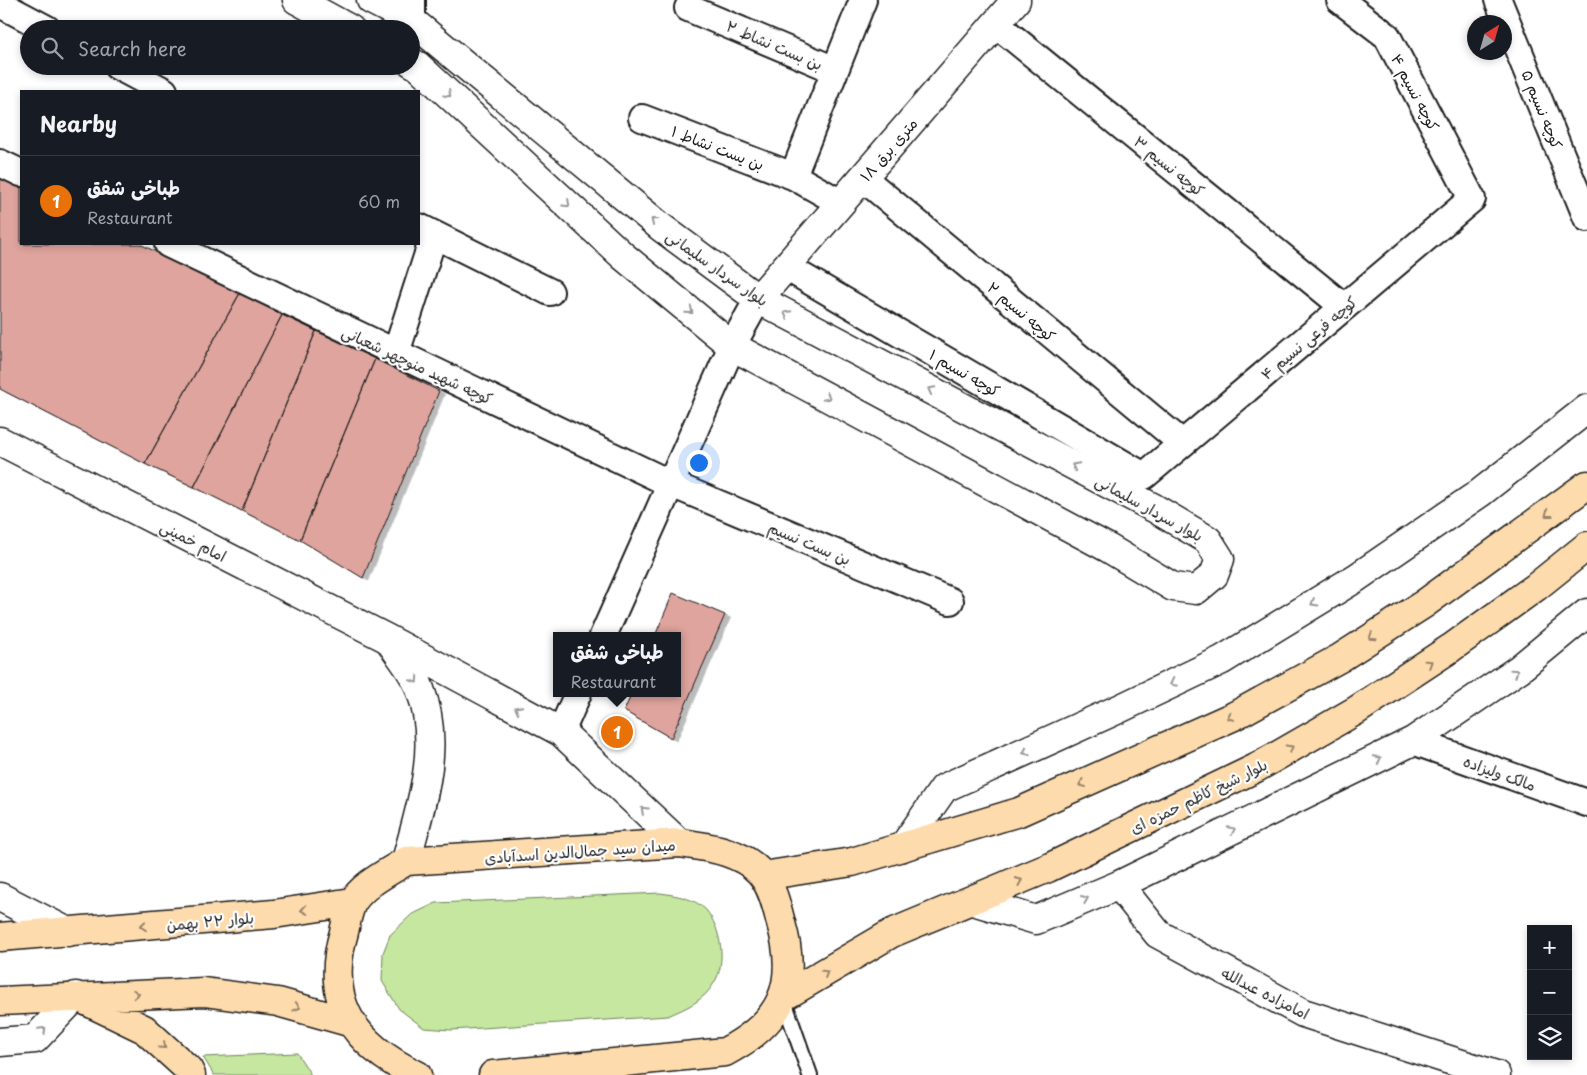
<!DOCTYPE html>
<html lang="en">
<head>
<meta charset="utf-8">
<style>
  body { margin:0; font-family:"Playpen Sans","Playpen Sans Arabic",sans-serif; background:#242831; color:#f1f3f6 }
  .controls { position:absolute; right:15px; bottom:15px; display:grid; overflow:hidden; border-radius:0px; box-shadow:0 2px 8px #0003 }
  .controls button { width:45px; height:45px; display:grid; place-items:center; padding:0; border:0; border-bottom:1px solid #363941; background:#171b24; color:#f1f3f6; font:25px sans-serif }
  .compass { position:absolute; left:1467px; top:15px; width:45px; height:45px; border-radius:50%; background:#171b24; box-shadow:0 2px 8px #0003; rotate:37deg }
  .you { position:absolute; left:698px; top:462px; width:18px; height:18px; margin:-12px; border:4px solid #fff; border-radius:50%; background:#1a73e8; box-shadow:0 0 0 8px #1a73e833 }
  .badge { display:grid; place-items:center; width:32px; height:32px; border-radius:50%; background:#db2777; color:#fff; font-size:16px; font-weight:700 }
  .pin { position:absolute; translate:-50% -50%; border:2px solid #fff; box-shadow:0 1px 5px #0006 }
  .popup { position:absolute; left:553px; top:632px; width:128px; height:65px; box-sizing:border-box; display:grid; place-content:center; border-radius:0px; background:#171b24; filter:drop-shadow(0 1px 4px #0005); font-size:16px; white-space:nowrap; color:#9ea1a6 }
  .popup b { font-size:19px; color:#f1f3f6 }
  .popup::after { content:''; position:absolute; left:50%; top:100%; margin-left:-10px; border:10px solid transparent; border-top-color:#171b24 }
  .list { margin:0; padding:0; list-style:none }
  h2 { display:flex; justify-content:space-between; align-items:center; height:65px; margin:0; padding:0 20px; font-size:21px }
  h2 small { font-size:16px; font-weight:400; color:#9ea1a6 }
  .list li { display:grid; grid-template-columns:32px 1fr auto; gap:15px; align-items:center; box-sizing:border-box; height:90px; padding:0 20px; border-top:1px solid #363941 }
  .list b { display:block; font-size:19px; white-space:nowrap }
  .list p { margin:0; font-size:16px; white-space:nowrap; color:#9ea1a6 }
  .list em { font-size:16px; font-style:normal; color:#9ea1a6 }
  .icon { flex:none; width:28px; height:28px; fill:none; stroke:currentColor; stroke-width:2; stroke-linecap:round; stroke-linejoin:round }
  .map { position:relative; flex:none; width:1587px; height:1075px; overflow:hidden }
  .search { position:absolute; background:#171b24; box-shadow:0 2px 8px #0003; left:20px; top:20px; width:400px; height:55px; display:flex; align-items:center; gap:12px; box-sizing:border-box; padding:0 18px; border-radius:28px; color:#9ea1a6; font-size:19px }
  .panel { position:absolute; background:#171b24; box-shadow:0 2px 8px #0003; left:20px; top:90px; width:400px; height:155px; border-radius:0px }
  .map>svg:first-child { display:block }
  .green { fill:#c5e7a0; stroke:#70825e }
  .building { fill:#dea49d; stroke:#1c1c1c; filter:url(#shadow) }
  .lines { fill:none; stroke-linecap:round; stroke-linejoin:round }
  .lane-casing { stroke:#1c1c1c; stroke-width:18 }
  .street-casing { stroke:#1c1c1c; stroke-width:30 }
  .secondary-casing { stroke:#1c1c1c; stroke-width:31 }
  .primary-casing { stroke:#1c1c1c; stroke-width:31 }
  .lane { stroke:#fff; stroke-width:14 }
  .street { stroke:#fff; stroke-width:26 }
  .secondary { stroke:#fff; stroke-width:28 }
  .primary { stroke:#fedbac; stroke-width:28 }
  .oneway { stroke:#999 }
  .oneway2 { stroke:#98856b }
  .labels { text-anchor:middle; dominant-baseline:central; stroke-width:4.5; stroke-linejoin:round; paint-order:stroke }
  .street-label { font-size:15px; fill:#1c1c1c; stroke:#fff }
</style>
</head>
<body>
<div class="map">
<svg width="1587" height="1075" viewBox="0 0 1587 1075">
  <defs>
    <filter id="shadow"><feDropShadow dx="5.5" dy="3" stdDeviation="0" flood-color="#0004"/></filter>
  </defs>
  <rect width="100%" height="100%" fill="#fff"/>
  <filter id="ink" filterUnits="userSpaceOnUse"><feTurbulence type="fractalNoise" baseFrequency=".02" numOctaves="2"/><feDisplacementMap in="SourceGraphic" scale="10" xChannelSelector="R" yChannelSelector="G"/><feConvolveMatrix kernelMatrix="1 2 1 2 8 2 1 2 1" color-interpolation-filters="sRGB"/></filter>
  <g filter="url(#ink)">
    <path class="green" d="M660 893C675 895 695 898 706 910 721 928 727 963 714 983 704 1001 686 1008 668 1016L451 1030 424 1028 399 1009 382 981 383 953 390 935 411 915 436 903Z
      M297 1053 311 1075H214L203 1057Z"/>
    <path class="building" d="M0 176 21 186V244H140L240 293 145 464 0 389Z
      M240 293 282 315 194 487 145 464Z
      M282 315 316 331 242 511 194 487Z
      M316 331 375 359 300 540 242 511Z
      M375 359 439 391 363 578 300 540Z
      M673 593 725 615 671 738 624 711 632 693H677V636H655Z"/>
    <g class="lines">
      <g class="lane-casing">
        <path id="lane" d="M783 998 810 1075"/>
      </g>
      <g class="street-casing">
        <path id="street" d="M1498 0 1587 218
          M0 4 47 29
          M688 8 835 70
          M412 21V0
          M996 24 1344 307
          M117 66 164 91
          M642 118 793 176 841 203
          M0 163 21 173
          M793 176 863 0
          M863 178 1182 443
          M419 227 550 292
          M168 244 669 483 950 601
          M786 267 1144 476 1472 199 1387 36 1340 0
          M396 353 434 235
          M603 636 732 346 758 299
          M561 732 578 693
          M1413 741 1587 803"/>
      </g>
      <g class="secondary-casing">
        <path id="secondary" d="M297 0 350 29
          M371 0 412 21 662 228 758 299 1154 508 1208 540 1220 559 1214 575 1196 590 1173 587 1108 548 732 346 623 256 418 66 411 62
          M758 299 1016 0
          M0 441 388 639 561 732 679 843
          M389 640C399 655 414 672 420 689 442 746 421 805 406 861
          M903 847 944 788 1121 708 1222 660 1356 578 1480 493 1587 409
          M1119 885 1158 934 1303 1013 1496 1075
          M0 897 68 932
          M973 901 1036 920 1119 885 1413 741 1519 669 1587 613
          M0 1042 35 1039 76 996"/>
      </g>
      <g class="primary-casing">
        <path id="primary" d="M763 876 852 862 1019 812 1234 716 1340 658 1424 604 1587 485
          M0 937 274 914 352 902
          M783 997 892 933 1048 868 1256 768 1357 710 1451 648 1536 587 1587 546
          M80 998 144 1029 188 1069 191 1075
          M0 1001 204 992 278 1002 349 1022
          M417 1075C355 1045 323 1003 344 932 346 923 348 911 352 903 363 884 389 872 406 861L679 843C708 847 744 851 763 876 773 889 777 908 781 923 799 985 782 1022 725 1052L493 1075"/>
      </g>
      <use href="#lane" class="lane"/>
      <use href="#street" class="street"/>
      <use href="#secondary" class="secondary"/>
      <use href="#primary" class="primary"/>
    </g>
    <defs><path id="oneway-chevron" d="M-2-3.5L2.5 0L-2 3.5" fill="none" stroke-width="1.6" stroke-linecap="round" stroke-linejoin="round" transform="scale(1.25)"/></defs>
    <g class="oneway">
      <use href="#oneway-chevron" transform="translate(448 94) rotate(43)"/>
      <use href="#oneway-chevron" transform="translate(567 204) rotate(43)"/>
      <use href="#oneway-chevron" transform="translate(654 221) rotate(-140)"/>
      <use href="#oneway-chevron" transform="translate(690 311) rotate(40)"/>
      <use href="#oneway-chevron" transform="translate(787 314) rotate(-152)"/>
      <use href="#oneway-chevron" transform="translate(931 390) rotate(-152)"/>
      <use href="#oneway-chevron" transform="translate(827 397) rotate(28)"/>
      <use href="#oneway-chevron" transform="translate(1075 466) rotate(-152)"/>
      <use href="#oneway-chevron" transform="translate(1314 603) rotate(149)"/>
      <use href="#oneway-chevron" transform="translate(1515 672) rotate(-35)"/>
      <use href="#oneway-chevron" transform="translate(415 680) rotate(57)"/>
      <use href="#oneway-chevron" transform="translate(1173 683) rotate(154)"/>
      <use href="#oneway-chevron" transform="translate(518 709) rotate(-152)"/>
      <use href="#oneway-chevron" transform="translate(1026 752) rotate(155)"/>
      <use href="#oneway-chevron" transform="translate(1378 759) rotate(-27)"/>
      <use href="#oneway-chevron" transform="translate(644 810) rotate(-137)"/>
      <use href="#oneway-chevron" transform="translate(1232 830) rotate(-26)"/>
      <use href="#oneway-chevron" transform="translate(1085 899) rotate(-23)"/>
      <use href="#oneway-chevron" transform="translate(43 1030) rotate(-46)"/>
    </g>
    <g class="oneway2">
      <use href="#oneway-chevron" transform="translate(1548 514) rotate(143)"/>
      <use href="#oneway-chevron" transform="translate(1372 637) rotate(147)"/>
      <use href="#oneway-chevron" transform="translate(1429 663) rotate(-33)"/>
      <use href="#oneway-chevron" transform="translate(1230 717) rotate(155)"/>
      <use href="#oneway-chevron" transform="translate(1290 748) rotate(-30)"/>
      <use href="#oneway-chevron" transform="translate(1082 784) rotate(156)"/>
      <use href="#oneway-chevron" transform="translate(1019 881) rotate(-23)"/>
      <use href="#oneway-chevron" transform="translate(304 910) rotate(171)"/>
      <use href="#oneway-chevron" transform="translate(143 926) rotate(175)"/>
      <use href="#oneway-chevron" transform="translate(825 973) rotate(-31)"/>
      <use href="#oneway-chevron" transform="translate(136 994) rotate(-2)"/>
      <use href="#oneway-chevron" transform="translate(297 1007) rotate(16)"/>
      <use href="#oneway-chevron" transform="translate(163 1046) rotate(42)"/>
    </g>
  </g>
  <g class="labels">
    <g class="street-label">
      <text transform="translate(775 44) rotate(23)">بن بست نشاط ۲</text>
      <text transform="translate(1416 92) rotate(62)">کوچه نسیم ۴</text>
      <text transform="translate(1543 109) rotate(68)">کوچه نسیم ۵</text>
      <text transform="translate(718 147) rotate(21)">بن یست نشاط ۱</text>
      <text transform="translate(888 149) rotate(-49)">۱۸ متری برق</text>
      <text transform="translate(1170 165) rotate(39)">کوچه نسیم ۳</text>
      <text transform="translate(718 267) rotate(35)">بلوار سردار سلیمانی</text>
      <text transform="translate(1022 311) rotate(40)">کوچه نسیم ۲</text>
      <text transform="translate(1308 337) rotate(-40)">کوچه فرعی نسیم ۴</text>
      <text transform="translate(418 364) rotate(25)">کوچه شهید منوچهر شعبانی</text>
      <text transform="translate(965 372) rotate(30)">کوچه نسیم ۱</text>
      <text transform="translate(1150 507) rotate(29)">بلوار سردار سلیمانی</text>
      <text transform="translate(194 540) rotate(27)">امام خمینی</text>
      <text transform="translate(810 542) rotate(23)">بن بست نسیم</text>
      <text transform="translate(1500 772) rotate(20)">مالک ولیزاده</text>
      <text transform="translate(1198 795) rotate(-26)">بلوار شیخ کاظم حمزه ای</text>
      <text transform="translate(580 850) rotate(-4)">میدان سید جمال‌الدین اسدآبادی</text>
      <text transform="translate(210 920) rotate(-5)">بلوار ۲۲ بهمن</text>
      <text transform="translate(1266 992) rotate(27)">امامزاده عبدالله</text>
    </g>
  </g>
</svg>
<div class="controls">
<button>+</button>
<button>−</button>
<button><svg class="icon" aria-label="layers" viewBox="0 0 24 24"><path d="M12 4l9 5-9 5-9-5zM3 14l9 5 9-5"/></svg></button>
</div>
<svg class="compass" viewBox="-18 -18 36 36"><path d="M0-13l5 13h-10z" fill="#e53935"/><path d="M0 13l5-13h-10z" fill="#9ea1a6"/></svg>
<div class="you"></div>
<div class="pin badge" style="left:617px;top:732px;background:#e8710a">1</div>
<div class="popup"><b>طباخی شفق</b>Restaurant</div>
<div class="search"><svg class="icon" aria-label="search" viewBox="0 0 24 24"><circle cx="10" cy="10" r="6"/><path d="M15 15l6 6"/></svg>Search here</div>
<section class="panel">
<h2>Nearby<small></small></h2>
<ul class="list">
<li><span class="badge" style="background:#e8710a">1</span><div><b>طباخی شفق</b><p>Restaurant</p></div><em>60 m</em></li>
</ul>
</section>
</div>
</body>
</html>
